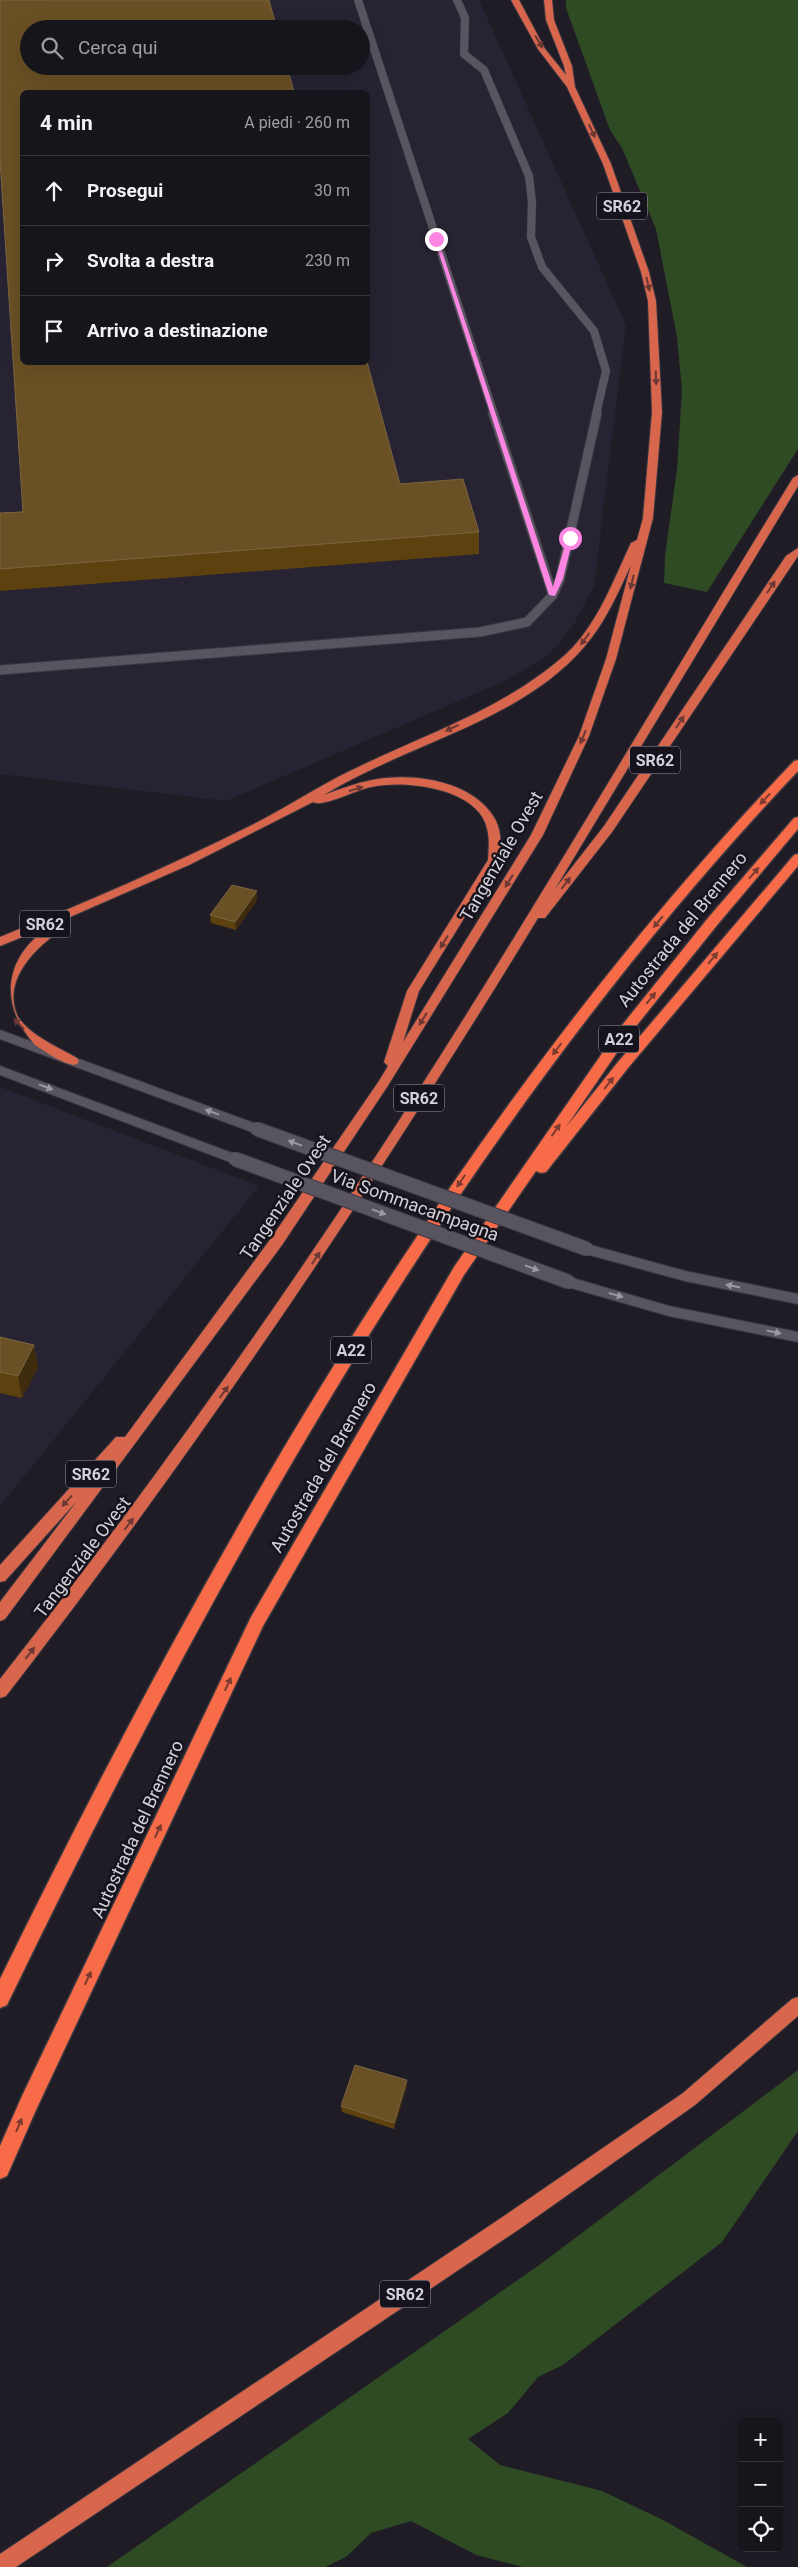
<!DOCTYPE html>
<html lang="it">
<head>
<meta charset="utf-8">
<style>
  body { margin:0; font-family:Roboto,sans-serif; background:#242229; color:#f1f3f6 }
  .controls { position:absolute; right:15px; bottom:15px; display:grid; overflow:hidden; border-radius:8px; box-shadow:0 5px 20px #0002 }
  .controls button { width:45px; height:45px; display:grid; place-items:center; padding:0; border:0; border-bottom:1px solid #36343b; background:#17151c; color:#f1f3f6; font:25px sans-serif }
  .stop { position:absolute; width:15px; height:15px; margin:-11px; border:4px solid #fd86e2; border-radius:50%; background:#fff }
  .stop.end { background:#fd86e2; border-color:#fff; box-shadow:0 1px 5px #0008 }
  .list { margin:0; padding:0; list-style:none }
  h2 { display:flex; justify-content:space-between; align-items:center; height:65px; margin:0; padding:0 20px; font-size:21px }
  h2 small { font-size:16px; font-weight:400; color:#9e9fa3 }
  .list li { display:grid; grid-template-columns:32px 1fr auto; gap:15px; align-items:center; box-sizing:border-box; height:70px; padding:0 20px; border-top:1px solid #36343b }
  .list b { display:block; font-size:19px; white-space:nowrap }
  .list em { font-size:16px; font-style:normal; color:#9e9fa3 }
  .icon { flex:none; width:28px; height:28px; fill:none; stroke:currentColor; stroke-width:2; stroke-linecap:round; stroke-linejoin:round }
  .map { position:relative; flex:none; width:798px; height:2567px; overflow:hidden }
  .search { position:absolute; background:#17151c; box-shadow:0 5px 20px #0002; left:20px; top:20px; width:350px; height:55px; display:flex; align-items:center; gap:12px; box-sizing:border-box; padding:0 18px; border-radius:28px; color:#9e9fa3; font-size:19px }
  .panel { position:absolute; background:#17151c; box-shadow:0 5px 20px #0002; left:20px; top:90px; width:350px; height:275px; border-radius:8px }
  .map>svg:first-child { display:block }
  .built { fill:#282332; fill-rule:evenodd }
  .green { fill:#2f4b24 }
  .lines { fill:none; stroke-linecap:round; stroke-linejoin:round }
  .service-far1-casing { stroke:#39373f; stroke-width:9 }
  .service-casing { stroke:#39373f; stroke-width:11 }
  .tertiary-casing { stroke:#39373f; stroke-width:2 }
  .trunk-casing { stroke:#39373f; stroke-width:2 }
  .motorway-casing { stroke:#39373f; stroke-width:3 }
  .service-far1 { stroke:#585460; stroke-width:8 }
  .service { stroke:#585460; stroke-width:9 }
  .tertiary { fill:#585460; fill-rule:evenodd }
  .trunk { fill:#d7664d; fill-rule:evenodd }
  .motorway { fill:#f76b48; fill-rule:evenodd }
  .tertiary-bridge-casing { stroke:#39373f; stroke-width:16; stroke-linecap:butt }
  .tertiary-bridge { stroke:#585460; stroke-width:14 }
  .wall { fill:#5d420f }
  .shaded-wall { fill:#3f2c0f }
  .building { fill:#6a5125; stroke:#7a6541 }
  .oneway { fill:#6d3833 }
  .oneway2 { fill:#7b3b30 }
  .oneway3 { fill:#9c99a2 }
  .route { fill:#fd86e2 }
  .labels { text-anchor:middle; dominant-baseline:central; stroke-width:5; stroke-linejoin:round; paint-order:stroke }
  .shield { fill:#16131d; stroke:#9a98a0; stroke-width:1 }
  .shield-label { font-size:16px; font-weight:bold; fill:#d3d1d8 }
  .street-label { font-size:18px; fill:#d3d1d8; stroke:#16131d }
</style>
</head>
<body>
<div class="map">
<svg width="798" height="2567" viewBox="0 0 798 2567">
  <rect width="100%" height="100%" fill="#1f1c26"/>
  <path class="built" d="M0 0H479L626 325 594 586 574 624 549 655 505 681 226 801 0 774ZM29 29H361V66H29ZM22 92H368V362H22Z
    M0 1087 259 1186 0 1506Z"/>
  <path class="green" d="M566 0H798V449L707 592 664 583 665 556 677 469 682 390 677 337 656 229 622 148 610 130 566 8Z
    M798 2070V2131L722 2242 563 2365 538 2377 508 2413 468 2439 500 2465 602 2491 663 2520 747 2567H523L476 2555 411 2521 371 2533 346 2557 325 2567H107L542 2263Z"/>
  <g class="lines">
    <g class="service-far1-casing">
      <path id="service-far1" d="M358 0 494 414
        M457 0 465 18 464 54 484 70 529 176 532 202 531 237 542 267 594 331 606 371 596 414"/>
    </g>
    <g class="service-casing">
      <path id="service" d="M493 413 553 595
        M0 670 480 632 527 622 553 595 560 579 597 413"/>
    </g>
    <g class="tertiary-casing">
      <path id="tertiary" d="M0 1030 262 1126 263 1129 257 1134 252 1132 0 1039Z
        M0 1066 240 1156 242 1159 240 1162H230L0 1075Z
        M587 1244 685 1271 798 1294V1304L685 1281 582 1253 580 1249 582 1245Z
        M569 1277 669 1306 798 1332V1342L669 1316 564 1286 562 1282 564 1278Z"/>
    </g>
    <g class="trunk-casing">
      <path id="trunk" d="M511 0H519L545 49 566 75 564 66 546 20 544 0H552L554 20 572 66 575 87 611 164 649 272 656 301 662 412 653 518 616 659 589 736 543 835 387 1087 282 1245 5 1619 0 1621V1602L77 1501 5 1581 0 1582V1565L116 1437H125L272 1237 379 1081 388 1066 384 1062 407 991 488 860C489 846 490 835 485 822 470 787 403 780 371 787 358 789 322 808 313 802L189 865 63 920 68 924 66 927C39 944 0 979 18 1017 31 1036 58 1047 77 1058L79 1061 77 1064 73 1065C60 1062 47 1053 35 1045 0 1006 1 958 52 925L0 946V937C85 903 170 866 252 825 286 808 317 787 350 771 423 735 503 710 565 655 597 626 613 581 631 543L637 540 643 518 652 412 648 301 641 272 603 164 567 87 538 49ZM631 565 606 659 579 736 531 835 403 1042 419 991 500 860C501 846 502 832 495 819 473 780 411 772 372 780 356 783 340 789 324 795 406 744 520 722 584 647 605 623 618 593 631 565Z
        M798 475V486L555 889 604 826 786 556 798 548V556L612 832 545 918H538C374 1187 199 1447 6 1696L0 1698V1679C133 1510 258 1336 376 1156 521 934 654 704 793 478Z
        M798 1997V2016L695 2105 518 2230 16 2567H0V2554L504 2216 683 2093 792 1999Z"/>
    </g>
    <g class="motorway-casing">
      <path id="motorway" d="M798 760V771C459 1129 220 1565 7 2005L0 2008V1979C214 1543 456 1114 794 761Z
        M798 817V829L718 924 629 1035 566 1127 618 1062 794 855 798 854V866L628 1068 546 1172 541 1173 536 1171 464 1275 263 1626 36 2110 7 2176 0 2179V2146L22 2096 251 1617 454 1267 619 1029 708 918 794 818Z"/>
    </g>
    <use href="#service-far1" class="service-far1"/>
    <use href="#service" class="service"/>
    <use href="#tertiary" class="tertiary"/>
    <use href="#trunk" class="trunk"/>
    <use href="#motorway" class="motorway"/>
    <g class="tertiary-bridge-casing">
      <path id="tertiary-bridge" d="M257 1129 587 1249
        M235 1159 569 1282"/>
    </g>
    <use href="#tertiary-bridge" class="tertiary-bridge"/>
  </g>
  <path class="wall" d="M400 484 479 532V554L0 591V513Z
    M257 900 236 930 211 923 210 915Z
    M0 1337 34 1345 38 1367 22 1398 0 1393Z
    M407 2086 394 2129 342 2112 341 2106Z"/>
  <path class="shaded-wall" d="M257 891V900L236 930 235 922Z
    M34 1345 38 1367 22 1398 18 1376Z
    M407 2080V2086L394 2129V2123Z"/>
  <path class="building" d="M0 0H269L277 29H29V66H287L294 92H22V362H367L400 484 463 479 479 532 0 569V513L23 512 0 161Z
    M232 885 257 891 235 922 210 915Z
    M0 1337 34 1345 18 1376 0 1372Z
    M355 2065 407 2080 394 2123 341 2106Z"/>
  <defs><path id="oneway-solid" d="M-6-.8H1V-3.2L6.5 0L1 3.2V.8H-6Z" transform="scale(1.25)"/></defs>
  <g class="oneway">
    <use href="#oneway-solid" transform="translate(539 42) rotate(60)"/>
    <use href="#oneway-solid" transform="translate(592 131) rotate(65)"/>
    <use href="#oneway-solid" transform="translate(648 284) rotate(77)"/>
    <use href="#oneway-solid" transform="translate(656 378) rotate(88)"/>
    <use href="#oneway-solid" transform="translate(632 582) rotate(104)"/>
    <use href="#oneway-solid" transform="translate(771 587) rotate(-56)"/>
    <use href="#oneway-solid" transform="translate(585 639) rotate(126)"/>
    <use href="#oneway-solid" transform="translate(680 722) rotate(-56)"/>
    <use href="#oneway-solid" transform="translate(452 728) rotate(155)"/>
    <use href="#oneway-solid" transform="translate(583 737) rotate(113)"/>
    <use href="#oneway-solid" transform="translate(356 789) rotate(-17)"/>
    <use href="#oneway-solid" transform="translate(509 881) rotate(122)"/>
    <use href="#oneway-solid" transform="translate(566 883) rotate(-52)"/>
    <use href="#oneway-solid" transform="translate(444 942) rotate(122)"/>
    <use href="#oneway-solid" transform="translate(423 1019) rotate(122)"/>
    <use href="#oneway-solid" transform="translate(19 1024) rotate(-134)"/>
    <use href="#oneway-solid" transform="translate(316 1258) rotate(-56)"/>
    <use href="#oneway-solid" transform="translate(224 1392) rotate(-54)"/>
    <use href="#oneway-solid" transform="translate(67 1501) rotate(132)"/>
    <use href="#oneway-solid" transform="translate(129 1524) rotate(-53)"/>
    <use href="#oneway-solid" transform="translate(30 1653) rotate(-52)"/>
  </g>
  <g class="oneway2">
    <use href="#oneway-solid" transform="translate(765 799) rotate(133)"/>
    <use href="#oneway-solid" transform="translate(754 873) rotate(-49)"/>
    <use href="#oneway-solid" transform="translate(658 922) rotate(130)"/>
    <use href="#oneway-solid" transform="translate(713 958) rotate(-50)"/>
    <use href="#oneway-solid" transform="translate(651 998) rotate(-51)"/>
    <use href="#oneway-solid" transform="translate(557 1049) rotate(127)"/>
    <use href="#oneway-solid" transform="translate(609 1083) rotate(-51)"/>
    <use href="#oneway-solid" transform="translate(556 1130) rotate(-55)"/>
    <use href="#oneway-solid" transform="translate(461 1181) rotate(124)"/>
    <use href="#oneway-solid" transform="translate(228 1684) rotate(-65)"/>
    <use href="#oneway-solid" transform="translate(158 1831) rotate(-65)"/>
    <use href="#oneway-solid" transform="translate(88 1978) rotate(-65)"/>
    <use href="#oneway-solid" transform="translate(19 2125) rotate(-67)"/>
  </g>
  <g class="oneway3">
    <use href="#oneway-solid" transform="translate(46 1087) rotate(21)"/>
    <use href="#oneway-solid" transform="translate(212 1112) rotate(-160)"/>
    <use href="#oneway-solid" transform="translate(295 1143) rotate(-160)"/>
    <use href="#oneway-solid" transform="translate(379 1212) rotate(20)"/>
    <use href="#oneway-solid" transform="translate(532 1268) rotate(20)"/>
    <use href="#oneway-solid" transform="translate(733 1286) rotate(-169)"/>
    <use href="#oneway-solid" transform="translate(616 1295) rotate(16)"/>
    <use href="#oneway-solid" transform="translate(774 1332) rotate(12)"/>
  </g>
  <path class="route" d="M434 238 438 239 553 587 567 538H573L563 579 555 596 549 595Z"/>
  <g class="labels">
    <g class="shield">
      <rect x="597" y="192.5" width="50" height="27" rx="4"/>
      <rect x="630" y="746.5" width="50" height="27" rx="4"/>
      <rect x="20" y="910.5" width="50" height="27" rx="4"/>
      <rect x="599" y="1025.5" width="40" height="27" rx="4"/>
      <rect x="394" y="1084.5" width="50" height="27" rx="4"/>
      <rect x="331" y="1336.5" width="40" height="27" rx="4"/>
      <rect x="66" y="1460.5" width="50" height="27" rx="4"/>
      <rect x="380" y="2280.5" width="50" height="27" rx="4"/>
    </g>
    <g class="shield-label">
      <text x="622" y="206">SR62</text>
      <text x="655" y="760">SR62</text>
      <text x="45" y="924">SR62</text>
      <text x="619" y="1039">A22</text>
      <text x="419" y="1098">SR62</text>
      <text x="351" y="1350">A22</text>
      <text x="91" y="1474">SR62</text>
      <text x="405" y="2294">SR62</text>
    </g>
    <g class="street-label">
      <text transform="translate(501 856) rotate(-60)">Tangenziale Ovest</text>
      <text transform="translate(682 929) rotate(-51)">Autostrada del Brennero</text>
      <text transform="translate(285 1197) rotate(-56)">Tangenziale Ovest</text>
      <text transform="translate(415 1205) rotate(20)">Via Sommacampagna</text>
      <text transform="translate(323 1467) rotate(-60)">Autostrada del Brennero</text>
      <text transform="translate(82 1557) rotate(-53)">Tangenziale Ovest</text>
      <text transform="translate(137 1829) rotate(-65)">Autostrada del Brennero</text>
    </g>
  </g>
</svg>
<div class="controls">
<button>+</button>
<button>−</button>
<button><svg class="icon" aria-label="locate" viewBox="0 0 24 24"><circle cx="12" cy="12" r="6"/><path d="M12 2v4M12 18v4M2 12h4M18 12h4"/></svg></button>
</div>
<div class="stop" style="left:570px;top:538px"></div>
<div class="stop end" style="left:436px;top:239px"></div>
<div class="search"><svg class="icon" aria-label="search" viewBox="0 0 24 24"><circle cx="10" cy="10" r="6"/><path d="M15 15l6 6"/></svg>Cerca qui</div>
<section class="panel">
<h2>4 min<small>A piedi · 260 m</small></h2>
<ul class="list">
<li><svg class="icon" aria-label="ahead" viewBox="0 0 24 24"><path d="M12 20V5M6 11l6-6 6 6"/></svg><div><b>Prosegui</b></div><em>30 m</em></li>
<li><svg class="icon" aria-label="right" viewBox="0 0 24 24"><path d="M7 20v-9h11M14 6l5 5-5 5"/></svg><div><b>Svolta a destra</b></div><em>230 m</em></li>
<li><svg class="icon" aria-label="arrive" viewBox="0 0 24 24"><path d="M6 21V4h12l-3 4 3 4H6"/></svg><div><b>Arrivo a destinazione</b></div></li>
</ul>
</section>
</div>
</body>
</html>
